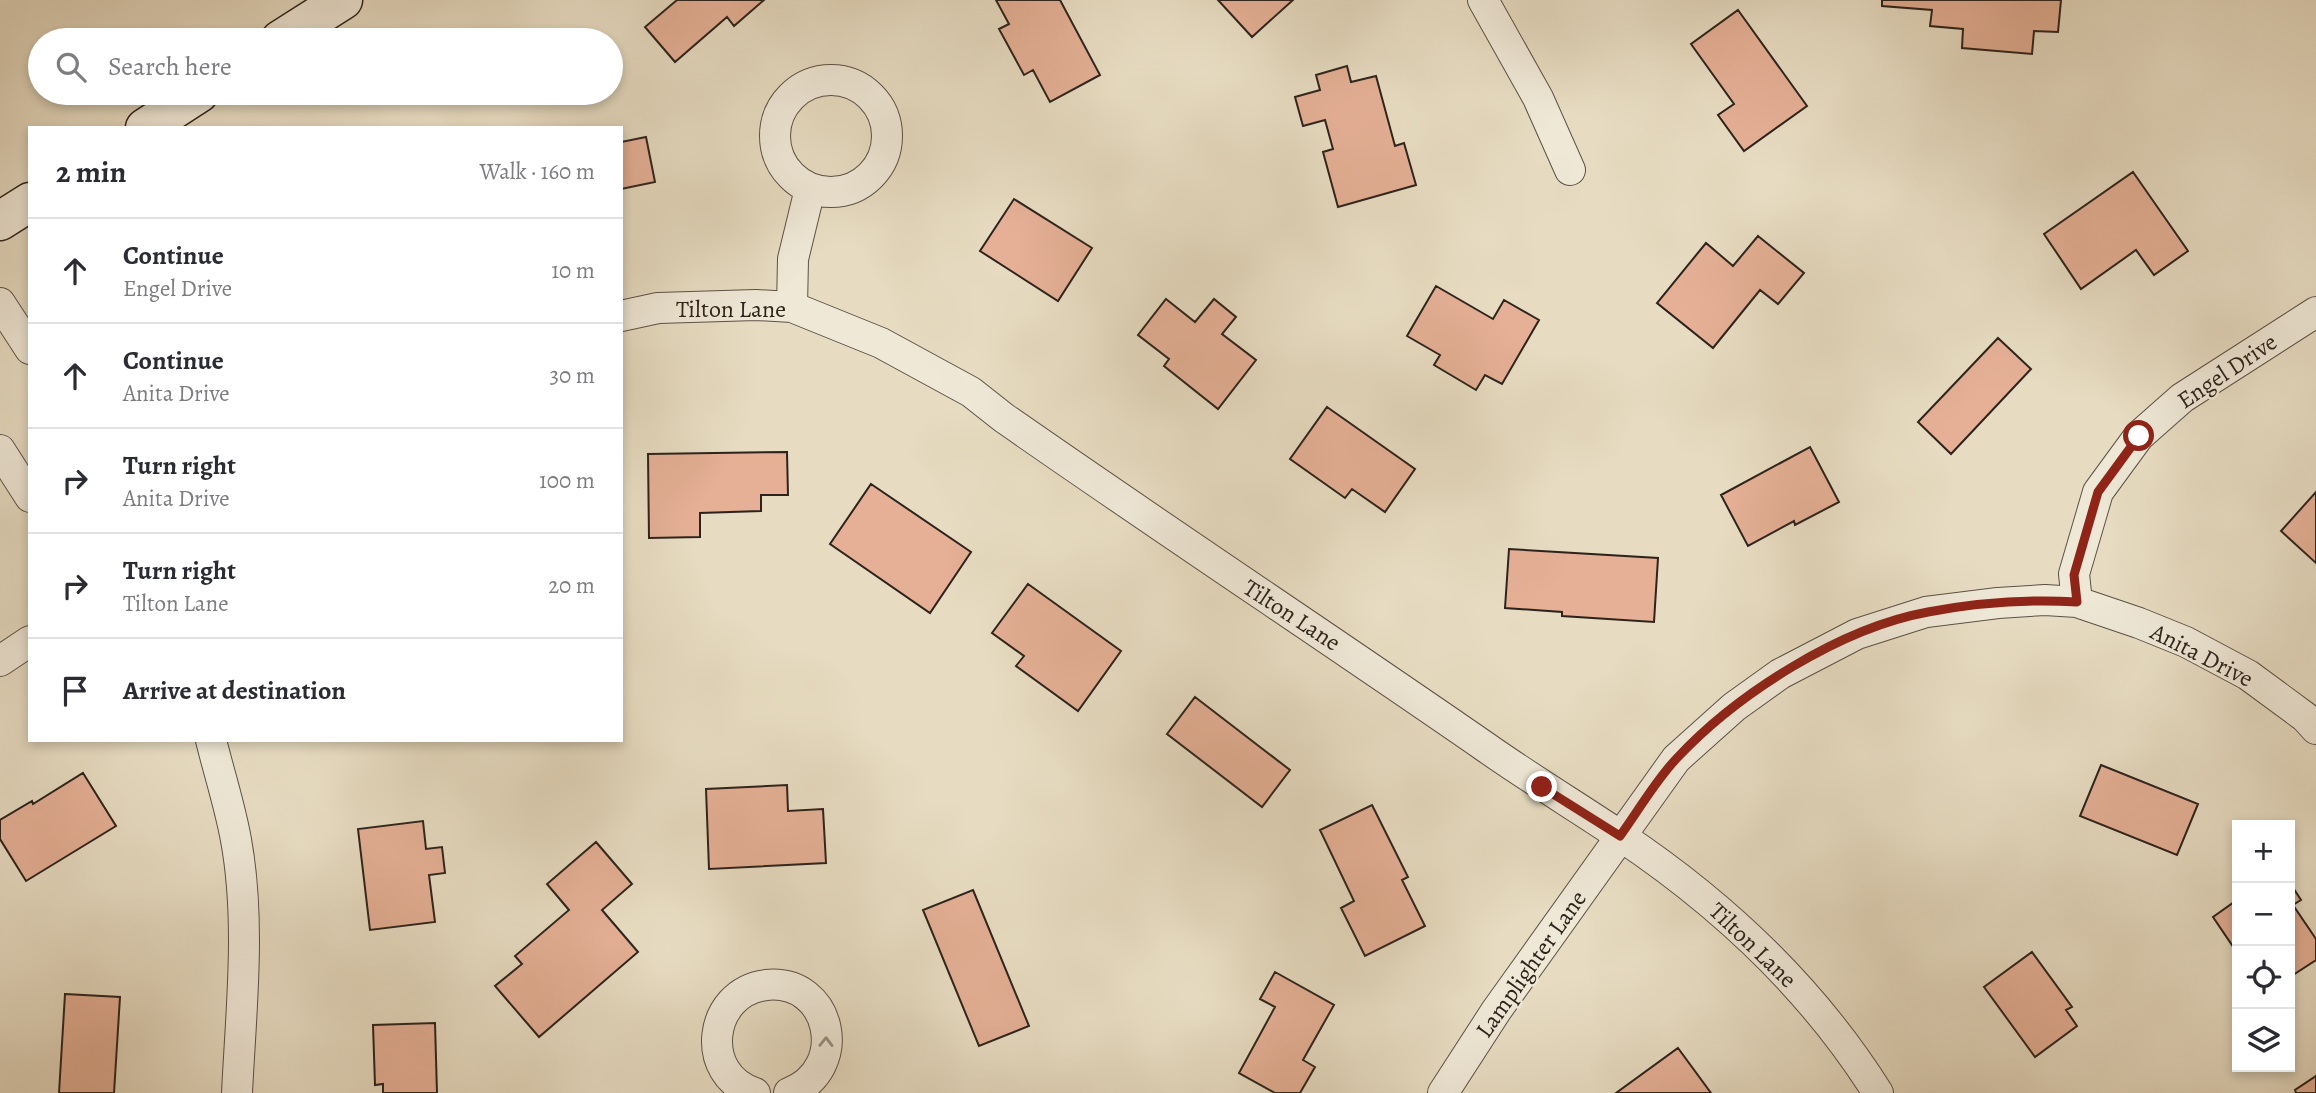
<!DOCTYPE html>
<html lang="en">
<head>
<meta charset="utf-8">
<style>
  body { margin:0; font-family:Alegreya,serif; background:#f2f2f3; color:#2b2b33 }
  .controls { position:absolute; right:21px; bottom:21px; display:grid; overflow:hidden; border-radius:0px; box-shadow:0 4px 10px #0003 }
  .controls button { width:63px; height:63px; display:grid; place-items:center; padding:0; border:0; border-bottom:2px solid #e1e1e2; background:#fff; color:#2b2b33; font:35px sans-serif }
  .stop { position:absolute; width:21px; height:21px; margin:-16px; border:5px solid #8f2418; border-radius:50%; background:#fff }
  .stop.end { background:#8f2418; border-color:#fff; box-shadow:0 2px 7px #0008 }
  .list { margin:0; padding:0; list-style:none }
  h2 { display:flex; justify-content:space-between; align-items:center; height:91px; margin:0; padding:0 28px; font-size:30px }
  h2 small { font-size:23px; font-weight:400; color:#7c7c81 }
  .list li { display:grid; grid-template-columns:46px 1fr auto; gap:21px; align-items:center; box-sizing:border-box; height:105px; padding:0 28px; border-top:2px solid #e1e1e2 }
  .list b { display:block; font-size:26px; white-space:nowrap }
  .list p { margin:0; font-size:23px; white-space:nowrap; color:#7c7c81 }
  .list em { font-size:23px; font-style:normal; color:#7c7c81 }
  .icon { flex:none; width:38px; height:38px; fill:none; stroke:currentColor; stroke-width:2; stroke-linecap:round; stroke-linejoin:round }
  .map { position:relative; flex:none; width:2316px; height:1093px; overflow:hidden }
  .search { position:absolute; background:#fff; box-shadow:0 4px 10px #0003; left:28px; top:28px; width:595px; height:77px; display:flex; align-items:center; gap:18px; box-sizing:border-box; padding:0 24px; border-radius:38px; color:#7c7c81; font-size:26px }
  .panel { position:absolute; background:#fff; box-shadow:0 4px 10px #0003; left:28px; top:126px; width:595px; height:616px; border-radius:0px }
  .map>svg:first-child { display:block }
  .building { fill:#e5b096; stroke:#2d231c; stroke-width:2 }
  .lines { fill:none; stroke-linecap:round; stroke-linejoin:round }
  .minor-casing { stroke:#5c5146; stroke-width:32 }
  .secondary-casing { stroke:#2d231c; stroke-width:41 }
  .minor { stroke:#efe8d7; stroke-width:30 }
  .secondary { stroke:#efe8d7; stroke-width:38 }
  .oneway { stroke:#988f83 }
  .route { stroke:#8f2418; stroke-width:9 }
  .labels { text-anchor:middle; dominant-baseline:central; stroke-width:5; stroke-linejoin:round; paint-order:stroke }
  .street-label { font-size:24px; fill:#2d231c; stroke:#efe8d7 }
</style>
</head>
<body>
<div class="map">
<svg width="2316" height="1093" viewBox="0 0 2316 1093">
  <rect width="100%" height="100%" fill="#e7dcc2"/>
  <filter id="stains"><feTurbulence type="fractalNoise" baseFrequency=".00286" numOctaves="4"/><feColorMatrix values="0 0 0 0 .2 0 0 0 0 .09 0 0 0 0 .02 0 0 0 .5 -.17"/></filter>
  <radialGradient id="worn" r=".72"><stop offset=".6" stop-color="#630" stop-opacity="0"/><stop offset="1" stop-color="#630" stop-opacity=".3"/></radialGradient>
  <path class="building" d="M677 0H764L734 26 727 17 675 62 645 27Z
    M996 0H1060L1100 75 1050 102 1033 70 1024 75 999 29 1009 24Z
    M1218 0H1293L1252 37Z
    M1882 0H2061L2058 32 2034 31 2032 54 1962 48 1963 29 1930 26 1932 10 1882 6Z
    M1738 10 1807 106 1744 151 1718 115 1734 104 1691 44Z
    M1347 66 1351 82 1376 76 1395 146 1404 143 1416 185 1338 207 1323 152 1333 149 1325 120 1303 126 1295 97 1320 90 1316 75Z
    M646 137 655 182 621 189V142Z
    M2133 172 2188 251 2154 275 2136 250 2081 289 2044 234Z
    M1014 199 1092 248 1058 301 980 251Z
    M1758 236 1804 273 1778 304 1760 290 1713 348 1657 303 1706 243 1733 266Z
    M1436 286 1493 319 1504 300 1539 320 1502 384 1485 375 1476 390 1434 365 1440 355 1407 336Z
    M1166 299 1195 322 1214 299 1236 317 1222 334 1256 360 1218 409 1164 366 1169 359 1138 335Z
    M1998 338 2031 369 1951 454 1918 422Z
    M1327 407 1415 469 1385 512 1352 489 1345 498 1290 459Z
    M1810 447 1839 502 1795 525 1794 521 1748 546 1721 495Z
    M787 452 788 495H761V511L700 513V537L649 538 648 454Z
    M871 484 971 552 930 613 830 544Z
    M2316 492V563L2281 531Z
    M1509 549 1658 558 1654 622 1562 616V612L1505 608Z
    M1028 584 1121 651 1078 711 1016 666 1024 656 992 633Z
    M1195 697 1290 770 1262 807 1167 734Z
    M2101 765 2198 804 2177 855 2080 816Z
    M83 773 116 826 26 881 0 839V820L32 801 33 804Z
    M787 785 788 811 823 809 826 863 709 869 706 789Z
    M1372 805 1408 877 1402 880 1425 926 1365 956 1341 908 1354 901 1320 830Z
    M423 821 426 849 442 847 445 873 429 875 435 922 370 930 358 829Z
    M596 842 632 884 602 910 638 952 539 1037 495 986 522 964 515 956 569 910 547 884Z
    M2290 883 2301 900 2293 905 2316 939V960L2290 977Z
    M973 890 1029 1026 979 1046 923 910Z
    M2237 900V946L2234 948 2213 917Z
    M2032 952 2072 1007 2066 1010 2077 1026 2035 1057 1984 987Z
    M1275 972 1334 1005 1303 1060 1315 1067 1300 1093H1275L1239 1073 1275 1007 1260 999Z
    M65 994 120 997 114 1093H59Z
    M435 1023 437 1093H383V1084L375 1085 373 1025Z
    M1678 1048 1711 1093H1616Z
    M2316 1076V1093H2296L2295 1090Z"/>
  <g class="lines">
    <g class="minor-casing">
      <path id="minor" d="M1483 0 1538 98 1570 170
        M775 136a56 56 0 1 1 112 0a56 56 0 1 1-112 0Z
        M0 303 30 349
        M792 307 793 259 810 189
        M621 316 658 308 756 305 792 307 881 343 971 392 1004 418C1163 529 1325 636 1484 746 1528 777 1574 805 1619 835 1721 903 1812 988 1878 1093
        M0 450 30 497
        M2077 602 2074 574 2098 492 2139 436 2182 398 2316 312
        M0 661 30 641
        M211 740C219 773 230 806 236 840 251 922 241 1010 237 1093
        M755 1093C698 1075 708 992 766 985 832 978 851 1069 789 1093
        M1443 1093 1496 1011 1676 759 1734 707 1780 674 1857 634 1926 612 1998 603 2045 600 2077 602 2139 623 2186 642 2248 675 2305 717 2316 729"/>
    </g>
    <g class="secondary-casing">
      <path id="secondary" d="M280 40 343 0
        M145 128 199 93
        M0 221 30 202"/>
    </g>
    <use href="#minor" class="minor"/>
    <use href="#secondary" class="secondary"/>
  </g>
  <defs><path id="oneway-chevron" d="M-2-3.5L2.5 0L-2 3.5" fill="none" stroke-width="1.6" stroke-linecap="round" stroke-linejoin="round" transform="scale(1.75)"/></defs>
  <use class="oneway" href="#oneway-chevron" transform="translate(826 1042) rotate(-89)"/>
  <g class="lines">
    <path class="route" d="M1542 787 1620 836C1639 810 1655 781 1677 758 1737 694 1840 628 1928 612 1976 603 2027 599 2077 602L2074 575 2098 492 2139 436"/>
  </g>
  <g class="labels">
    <g class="street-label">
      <text x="731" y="309">Tilton Lane</text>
      <text transform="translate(2227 371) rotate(-34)">Engel Drive</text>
      <text transform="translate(1292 615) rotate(33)">Tilton Lane</text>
      <text transform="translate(2202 655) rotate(27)">Anita Drive</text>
      <text transform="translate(1753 945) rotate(44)">Tilton Lane</text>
      <text transform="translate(1531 964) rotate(-55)">Lamplighter Lane</text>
    </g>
  </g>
  <rect width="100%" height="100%" filter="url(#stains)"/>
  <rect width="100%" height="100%" fill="url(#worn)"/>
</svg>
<div class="controls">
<button>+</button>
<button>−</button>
<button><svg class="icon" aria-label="locate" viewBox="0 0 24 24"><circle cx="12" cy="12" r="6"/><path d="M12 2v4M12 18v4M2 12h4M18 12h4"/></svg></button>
<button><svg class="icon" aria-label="layers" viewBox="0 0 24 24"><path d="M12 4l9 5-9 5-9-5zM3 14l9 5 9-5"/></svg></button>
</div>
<div class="stop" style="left:2139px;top:436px"></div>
<div class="stop end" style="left:1542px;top:787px"></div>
<div class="search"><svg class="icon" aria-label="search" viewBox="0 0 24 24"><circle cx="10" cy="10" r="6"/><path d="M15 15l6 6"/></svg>Search here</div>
<section class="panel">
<h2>2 min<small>Walk · 160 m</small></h2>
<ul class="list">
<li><svg class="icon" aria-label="ahead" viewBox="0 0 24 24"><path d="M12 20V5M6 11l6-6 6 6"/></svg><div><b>Continue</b><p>Engel Drive</p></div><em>10 m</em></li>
<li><svg class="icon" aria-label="ahead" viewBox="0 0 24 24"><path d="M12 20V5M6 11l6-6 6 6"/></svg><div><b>Continue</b><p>Anita Drive</p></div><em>30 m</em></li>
<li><svg class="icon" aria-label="right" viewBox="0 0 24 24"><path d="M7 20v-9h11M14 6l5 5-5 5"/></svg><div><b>Turn right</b><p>Anita Drive</p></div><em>100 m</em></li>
<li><svg class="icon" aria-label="right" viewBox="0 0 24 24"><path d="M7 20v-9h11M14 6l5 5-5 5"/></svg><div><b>Turn right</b><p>Tilton Lane</p></div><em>20 m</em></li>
<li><svg class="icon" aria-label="arrive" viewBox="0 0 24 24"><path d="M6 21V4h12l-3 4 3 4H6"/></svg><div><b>Arrive at destination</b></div></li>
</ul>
</section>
</div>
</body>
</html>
